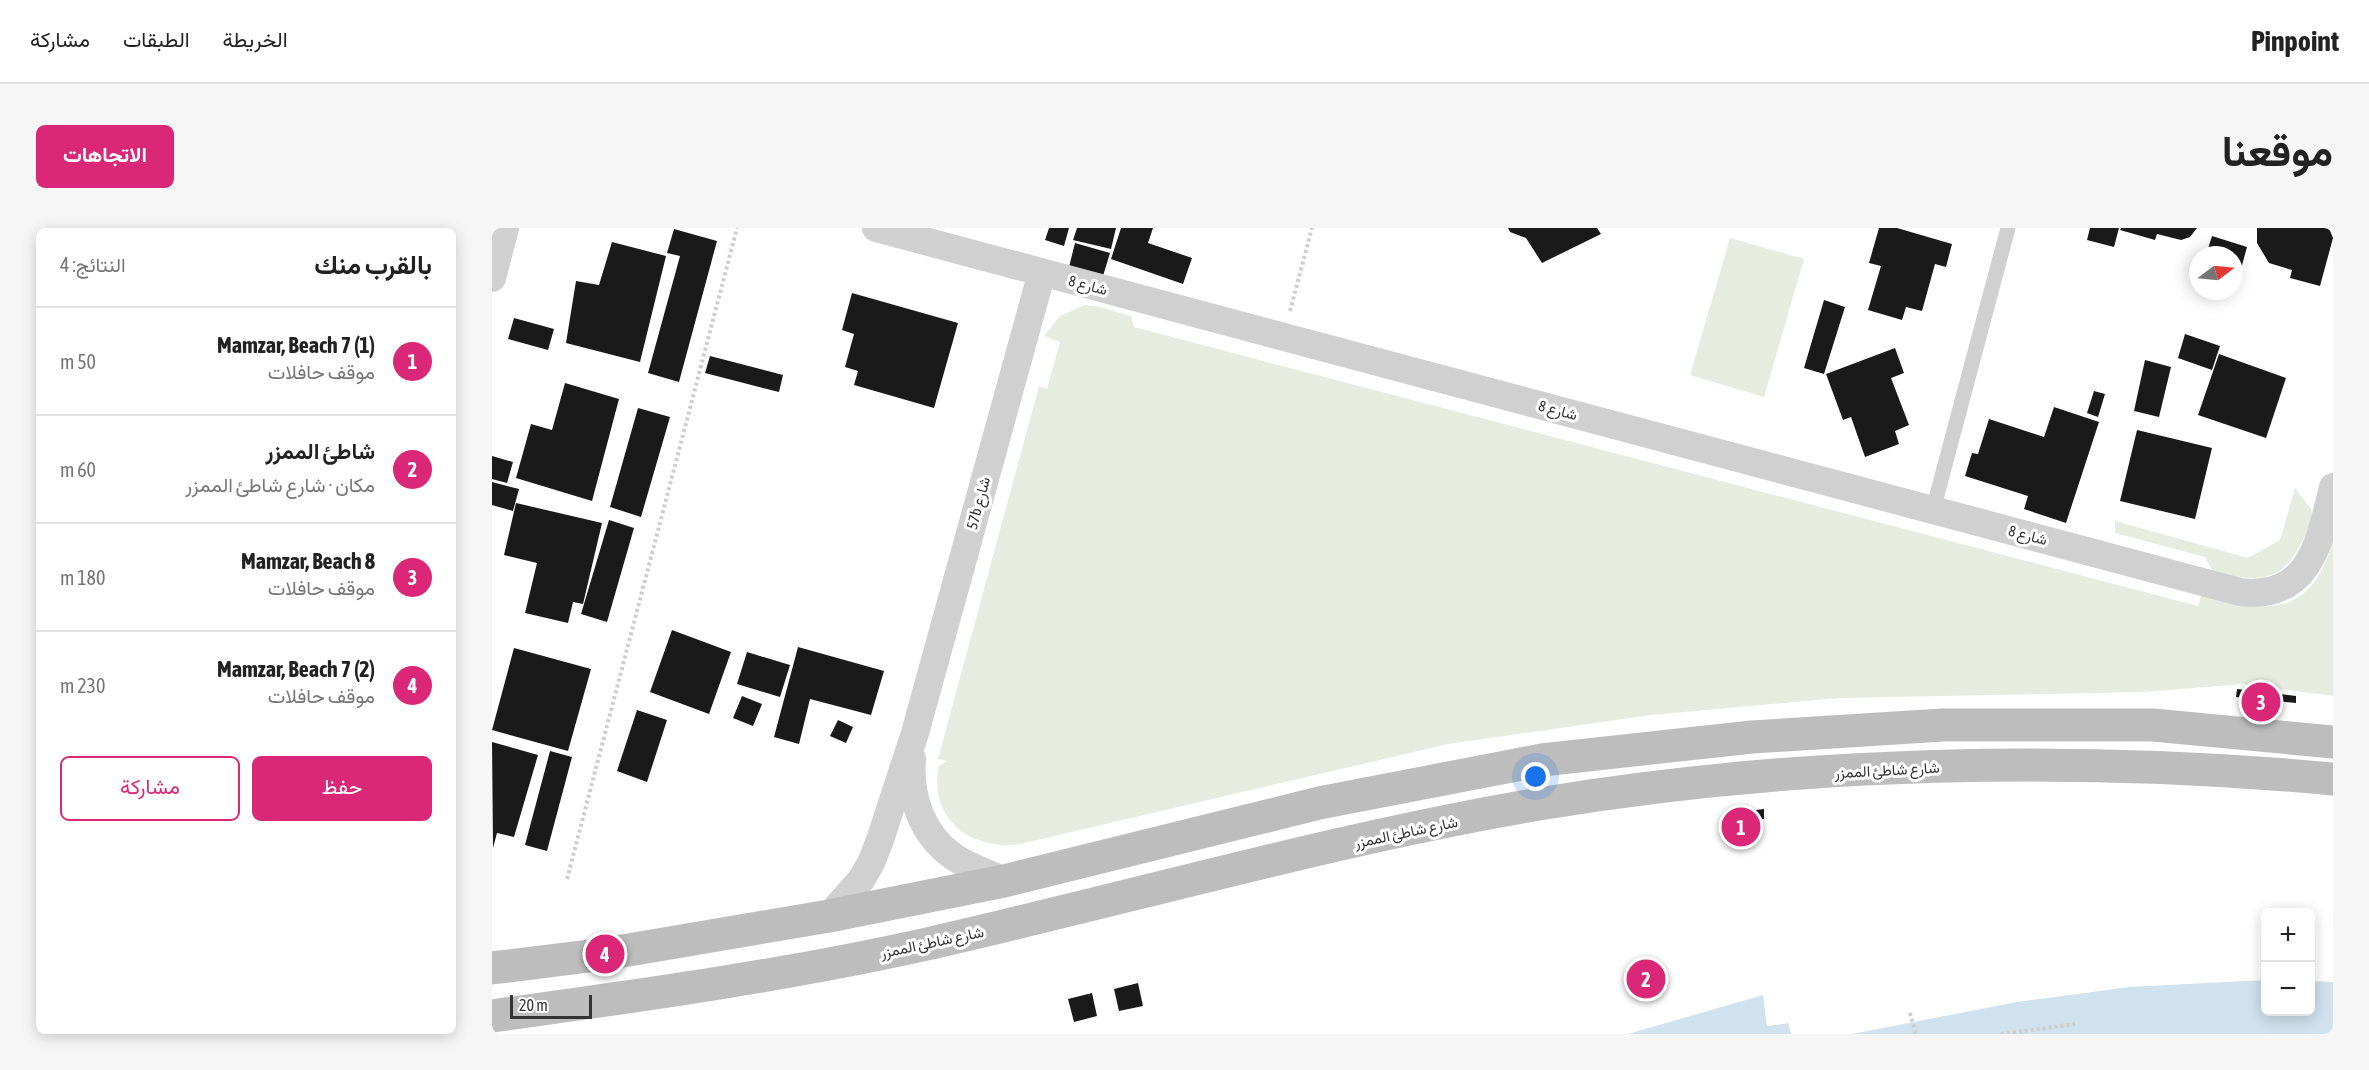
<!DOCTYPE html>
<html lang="ar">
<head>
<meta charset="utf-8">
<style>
  body { margin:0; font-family:"Asap Condensed",Vazirmatn,sans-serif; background:#f6f6f6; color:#222; direction:rtl }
  .controls { position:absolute; right:18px; bottom:18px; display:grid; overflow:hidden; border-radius:9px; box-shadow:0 3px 15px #0003 }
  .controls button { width:54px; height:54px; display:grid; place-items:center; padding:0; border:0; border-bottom:2px solid #e0e0e0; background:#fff; color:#222; font:30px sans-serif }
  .compass { position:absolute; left:1697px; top:18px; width:54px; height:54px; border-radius:50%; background:#fff; box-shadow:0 3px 15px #0003; rotate:74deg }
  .scale { position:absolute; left:18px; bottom:15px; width:82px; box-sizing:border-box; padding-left:6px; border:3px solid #333; border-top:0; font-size:16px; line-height:21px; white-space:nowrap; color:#333; -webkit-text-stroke:4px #fff; paint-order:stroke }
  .you { position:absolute; left:1044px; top:549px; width:21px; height:21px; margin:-15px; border:4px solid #fff; border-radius:50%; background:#1a73e8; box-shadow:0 0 0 9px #1a73e833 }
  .badge { display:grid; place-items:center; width:39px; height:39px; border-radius:50%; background:#db2777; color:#fff; font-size:20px; font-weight:700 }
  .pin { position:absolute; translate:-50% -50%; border:3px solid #fff; box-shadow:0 2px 6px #0006 }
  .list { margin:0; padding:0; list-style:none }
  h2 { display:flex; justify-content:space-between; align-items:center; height:78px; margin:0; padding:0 24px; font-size:26px }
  h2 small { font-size:20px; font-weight:400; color:#767676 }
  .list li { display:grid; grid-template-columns:39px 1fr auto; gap:18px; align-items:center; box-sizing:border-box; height:108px; padding:0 24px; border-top:2px solid #e0e0e0 }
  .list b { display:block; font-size:22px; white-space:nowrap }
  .list p { margin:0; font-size:20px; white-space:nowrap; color:#767676 }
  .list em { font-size:20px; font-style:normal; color:#767676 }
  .actions { display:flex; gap:12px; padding:18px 24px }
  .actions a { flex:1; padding:14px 0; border:2px solid #db2777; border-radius:9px; text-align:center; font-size:21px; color:#db2777 }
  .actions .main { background:#db2777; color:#fff }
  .map { position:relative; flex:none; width:1841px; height:806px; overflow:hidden; direction:ltr; border-radius:9px }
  header { display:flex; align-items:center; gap:36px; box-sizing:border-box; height:84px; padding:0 30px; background:#fff; border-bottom:2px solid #e0e0e0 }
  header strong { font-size:28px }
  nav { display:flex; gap:33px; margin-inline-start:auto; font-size:21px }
  .intro { display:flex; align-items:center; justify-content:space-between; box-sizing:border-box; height:144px; padding:0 36px }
  h1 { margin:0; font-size:42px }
  .button { padding:15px 27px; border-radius:9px; background:#db2777; color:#fff; font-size:21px; font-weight:700 }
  main { display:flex; gap:36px; padding:0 36px }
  aside { flex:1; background:#fff; border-radius:9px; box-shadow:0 3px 15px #0003 }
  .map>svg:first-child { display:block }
  .green { fill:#e6ecdf }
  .water { fill:#cfe2ee }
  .pier { fill:#fff }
  .building { fill:#1a1a1a }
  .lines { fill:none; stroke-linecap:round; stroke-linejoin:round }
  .path { stroke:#cdcdcd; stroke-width:4; stroke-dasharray:3 3; stroke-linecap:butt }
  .lane { stroke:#d0d0d0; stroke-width:15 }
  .street { stroke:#d0d0d0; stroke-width:28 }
  .secondary { stroke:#bdbdbd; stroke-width:33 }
  .labels { text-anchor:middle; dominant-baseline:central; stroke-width:6; stroke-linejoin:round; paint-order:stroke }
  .street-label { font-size:15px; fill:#333; stroke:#fff }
</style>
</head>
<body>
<header>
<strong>Pinpoint</strong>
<nav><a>الخريطة</a><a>الطبقات</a><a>مشاركة</a></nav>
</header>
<div class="intro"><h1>موقعنا</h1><a class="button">الاتجاهات</a></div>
<main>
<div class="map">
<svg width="1841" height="806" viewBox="0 0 1841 806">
  <rect width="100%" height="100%" fill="#fff"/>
  <path class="green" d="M1238 10 1312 31 1272 169 1198 147Z
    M593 77 608 79 639 88 642 99 1706 378 1709 368C1776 384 1819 391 1841 312V468L1752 456 1651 464 1346 470 1159 487 956 516 528 616C479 623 436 591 447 538L455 533 446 531 547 158 555 161 568 114 552 108 568 88Z
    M1803 260 1819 281 1821 289C1797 347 1785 359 1721 344L1713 329 1623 305V293L1756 330 1788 312Z"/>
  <path class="water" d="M1773 752 1774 784H1818L1819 753 1841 754V806H1360L1525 774 1638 759Z
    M1271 767 1275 798 1296 795 1299 806H1136Z"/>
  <path class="pier" d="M1271 764 1274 767 1278 795 1295 792 1296 795 1275 798Z"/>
  <path class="building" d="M557 0H577L572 18 553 12Z
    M585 0H624L619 21 581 12Z
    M629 0H661L656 15 700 30 691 56 619 31Z
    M1016 0H1105L1109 6 1050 35 1034 10 1018 4Z
    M1387 0H1405L1460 16 1454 39 1443 36 1430 83 1414 79 1410 92 1376 82 1389 38 1377 35Z
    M1598 0H1627L1622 19 1595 12Z
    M1629 0H1705L1698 9 1689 12 1665 6 1663 12 1628 2Z
    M1765 0H1837L1841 10 1828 58 1798 50 1800 42 1777 35 1765 15Z
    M182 1 225 13 187 154 156 145 188 28 175 25Z
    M1720 8 1755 19 1749 41 1742 39V27H1714Z
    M120 14 174 28 148 134 74 115 84 53 107 57Z
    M583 15 618 25 611 48 577 39Z
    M360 65 466 95 442 180 362 157 366 143 353 139 362 106 350 102Z
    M1332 72 1353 79 1332 146 1312 140Z
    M22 90 62 101 56 122 16 111Z
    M1693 106 1728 118 1720 142 1686 130Z
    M1403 120 1412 145 1399 150 1417 197 1403 203 1407 216 1373 229 1359 189 1351 192 1334 146Z
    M1727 126 1794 150 1774 210 1706 187Z
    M218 128 291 147 287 164 213 145Z
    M1653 132 1679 139 1667 189 1642 183Z
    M73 155 127 171 100 273 24 250 39 196 60 202Z
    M1602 163 1613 166 1606 189 1595 185Z
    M1562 179 1607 194 1574 295 1532 281 1536 268 1473 248 1480 225 1486 226 1497 191 1552 209Z
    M146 180 178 189 149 289 118 279Z
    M1645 202 1720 220 1703 291 1628 273Z
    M0 228 21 234 15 255 0 251Z
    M0 254 27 261 21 283 0 277Z
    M24 275 110 295 91 376 81 374 76 395 33 385 45 335 12 327Z
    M117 292 142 300 115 394 89 386Z
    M180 402 239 424 217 486 158 464Z
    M306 419 392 443 379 487 318 471 307 516 282 509Z
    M22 420 99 441 76 523 0 502Z
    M255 424 298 437 288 469 245 456Z
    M1745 461 1804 468V475L1744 469Z
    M250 468 270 476 261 498 241 490Z
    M145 482 175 492 155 554 125 543Z
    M346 492 361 499 354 515 338 508Z
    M0 514 46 527 22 609 5 605 1 620Z
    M58 523 80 529 55 623 33 617Z
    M1272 581V591L1249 593 1248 584Z
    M646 755 651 778 627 783 622 761Z
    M600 765 605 788 582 794 576 771Z"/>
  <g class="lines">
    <path class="path" d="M798 83 820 0
      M75 651 245 0
      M1418 785 1424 806
      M1509 806 1583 796"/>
    <path class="lane" d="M1441 282 1516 0"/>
    <path class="street" d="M384 0 1748 364C1819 372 1828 312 1841 259
      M0 50 13 0
      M420 531C417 569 430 607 462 629 477 639 496 645 512 653
      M337 688 369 652 379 635 388 612 423 505 550 44"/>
    <path class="secondary" d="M0 740 113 726 337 688 512 653 827 575 1050 532 1260 509 1451 497H1661L1841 514
      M0 788C145 768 291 748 435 716 638 670 841 611 1047 576 1304 533 1582 527 1841 551"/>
  </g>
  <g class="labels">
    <g class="street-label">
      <text transform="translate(596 57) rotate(15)">شارع 8</text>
      <text transform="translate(1066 182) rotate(15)">شارع 8</text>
      <text transform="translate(486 275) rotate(-75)">57b شارع</text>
      <text transform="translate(1536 307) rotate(15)">شارع 8</text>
      <text transform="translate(1395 542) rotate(-3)">شارع شاطئ الممزر</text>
      <text transform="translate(914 604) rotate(-12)">شارع شاطئ الممزر</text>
      <text transform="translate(440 714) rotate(-12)">شارع شاطئ الممزر</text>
    </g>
  </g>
</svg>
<div class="controls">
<button>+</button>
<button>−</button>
</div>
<svg class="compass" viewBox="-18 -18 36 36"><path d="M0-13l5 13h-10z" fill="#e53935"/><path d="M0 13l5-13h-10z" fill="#767676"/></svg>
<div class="scale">20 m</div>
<div class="you"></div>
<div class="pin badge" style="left:1249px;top:599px">1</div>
<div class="pin badge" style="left:1154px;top:751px">2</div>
<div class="pin badge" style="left:1769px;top:474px">3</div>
<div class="pin badge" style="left:113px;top:726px">4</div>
</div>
<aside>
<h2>بالقرب منك<small>النتائج: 4</small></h2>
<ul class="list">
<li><span class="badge">1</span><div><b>Mamzar, Beach 7 (1)</b><p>موقف حافلات</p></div><em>50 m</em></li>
<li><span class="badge">2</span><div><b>شاطئ الممزر</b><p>مكان · شارع شاطئ الممزر</p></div><em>60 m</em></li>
<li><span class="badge">3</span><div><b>Mamzar, Beach 8</b><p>موقف حافلات</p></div><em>180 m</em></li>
<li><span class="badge">4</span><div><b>Mamzar, Beach 7 (2)</b><p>موقف حافلات</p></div><em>230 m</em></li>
</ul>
<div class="actions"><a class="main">حفظ</a><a>مشاركة</a></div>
</aside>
</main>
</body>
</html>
